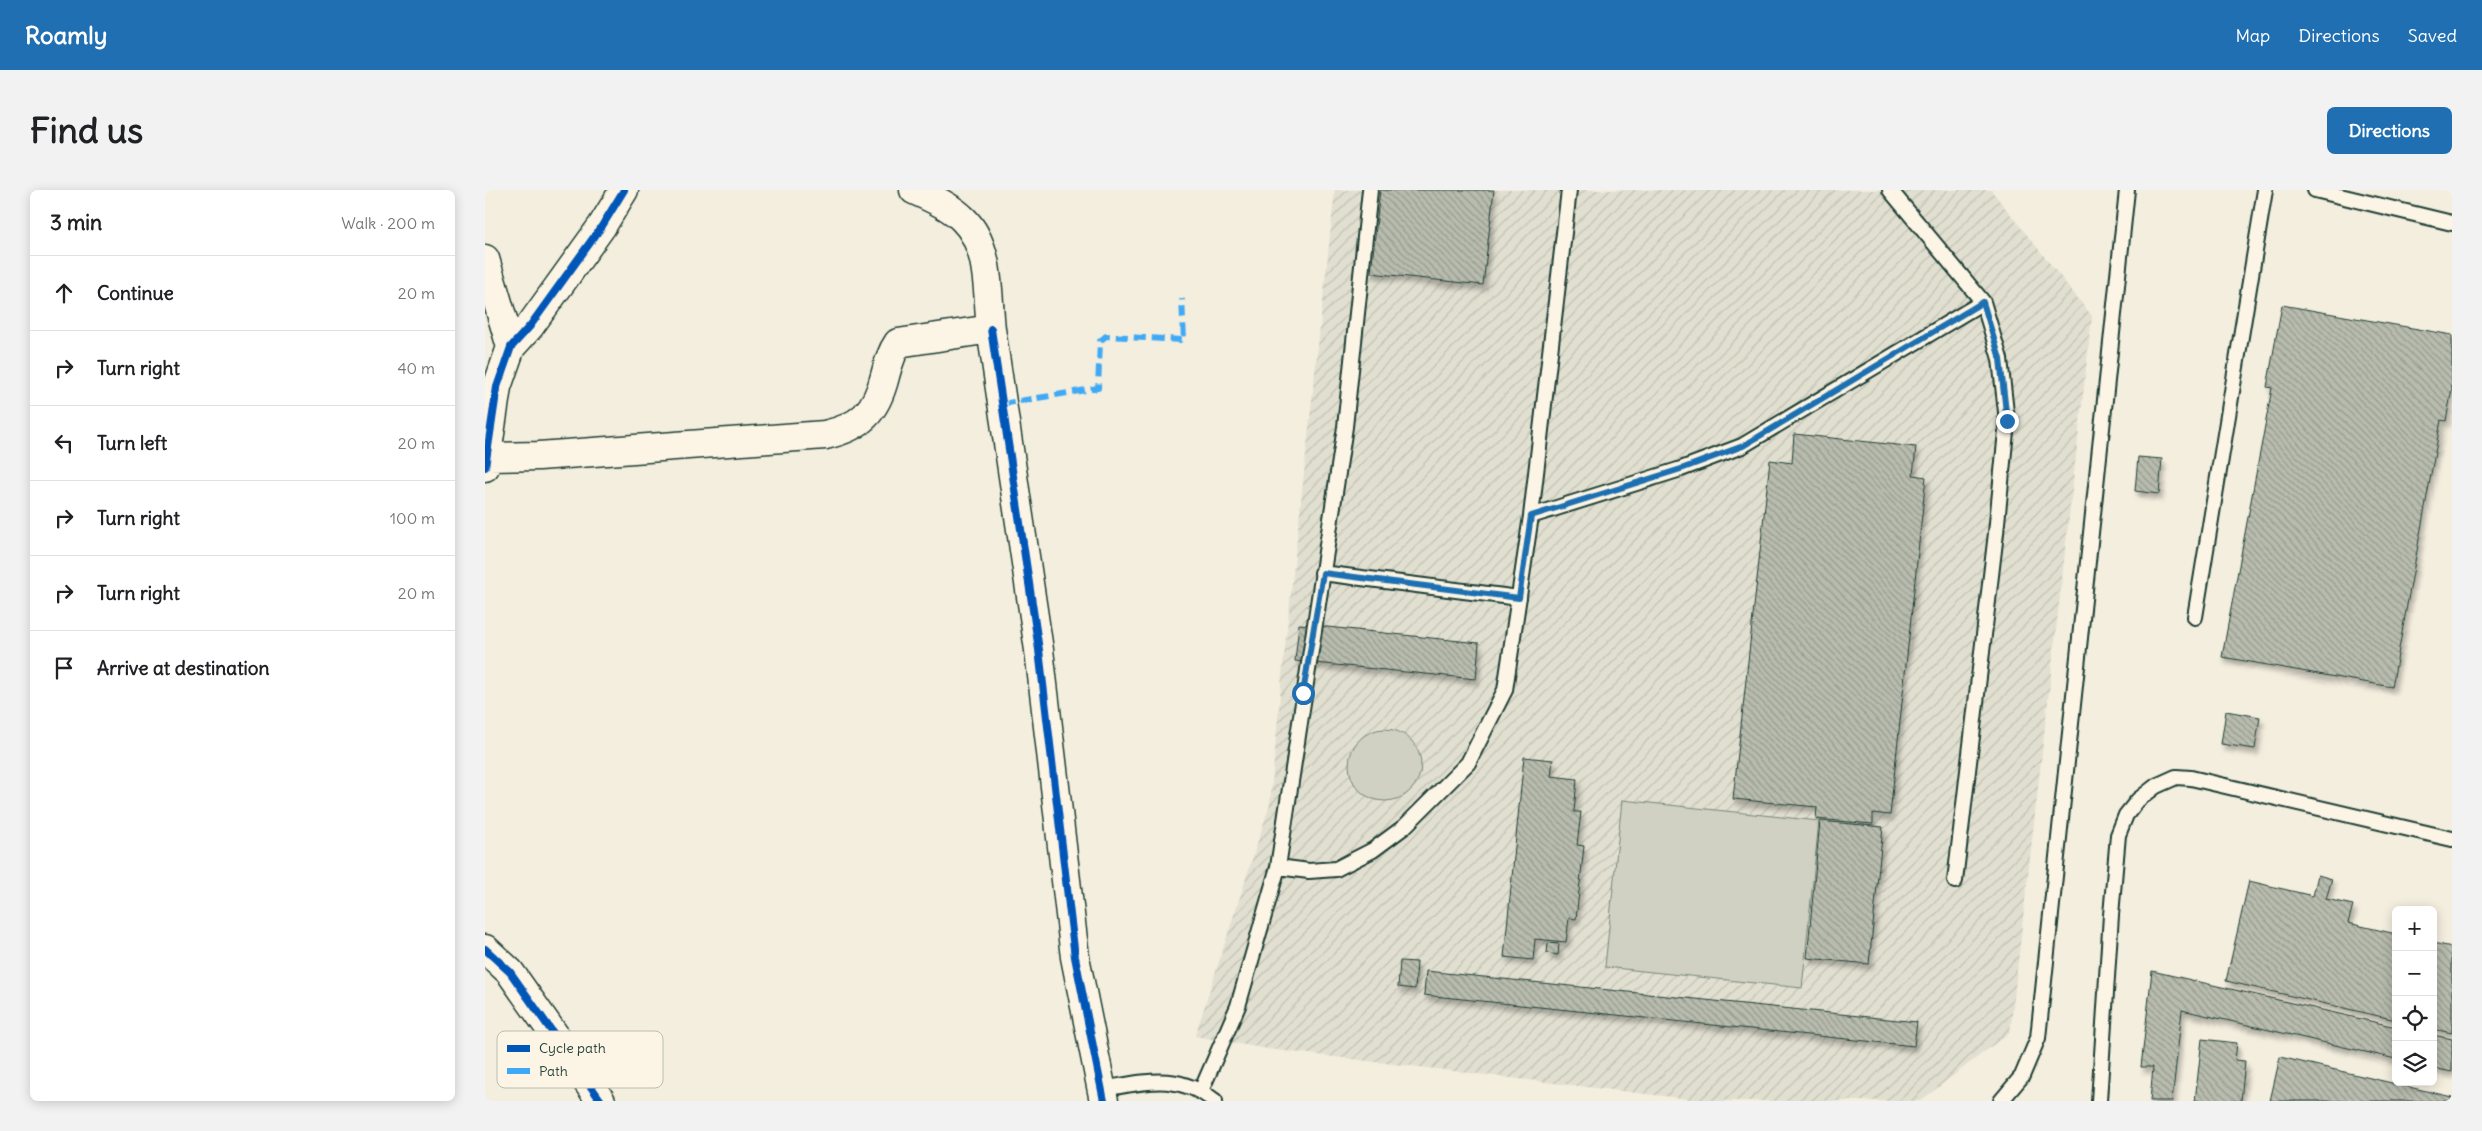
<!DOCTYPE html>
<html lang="en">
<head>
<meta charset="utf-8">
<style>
  body { margin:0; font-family:Delius,sans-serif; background:#f2f2f2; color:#202124 }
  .controls { position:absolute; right:15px; bottom:15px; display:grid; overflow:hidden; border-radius:8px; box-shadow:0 2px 12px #0003 }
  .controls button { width:45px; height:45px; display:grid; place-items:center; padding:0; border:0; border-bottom:1px solid #e0e0e0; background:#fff; color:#202124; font:25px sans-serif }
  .stop { position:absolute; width:15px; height:15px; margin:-11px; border:4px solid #1f6fb2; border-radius:50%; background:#fff }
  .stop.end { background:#1f6fb2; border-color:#fff; box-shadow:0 1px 5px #0008 }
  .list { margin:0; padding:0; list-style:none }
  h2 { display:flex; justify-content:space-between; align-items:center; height:65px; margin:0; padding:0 20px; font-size:21px }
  h2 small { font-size:16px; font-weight:400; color:#757577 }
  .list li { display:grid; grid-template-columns:32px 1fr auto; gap:15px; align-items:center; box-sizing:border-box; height:75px; padding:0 20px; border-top:1px solid #e0e0e0 }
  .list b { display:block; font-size:19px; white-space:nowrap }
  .list em { font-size:16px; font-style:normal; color:#757577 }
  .icon { flex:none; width:28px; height:28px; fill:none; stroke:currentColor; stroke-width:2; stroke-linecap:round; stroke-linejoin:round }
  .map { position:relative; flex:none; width:1967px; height:911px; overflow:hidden; border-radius:8px }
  header { display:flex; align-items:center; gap:30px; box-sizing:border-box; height:70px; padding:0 25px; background:#1f6fb2; color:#fff }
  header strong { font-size:24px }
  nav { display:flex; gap:28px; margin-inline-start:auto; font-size:18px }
  .intro { display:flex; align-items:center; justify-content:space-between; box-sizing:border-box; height:120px; padding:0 30px }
  h1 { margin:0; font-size:35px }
  .button { padding:12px 22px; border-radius:8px; background:#1f6fb2; color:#fff; font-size:18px; font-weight:700 }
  main { display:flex; gap:30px; padding:0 30px }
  aside { flex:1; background:#fff; border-radius:8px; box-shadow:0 2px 12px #0003 }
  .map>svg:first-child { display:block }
  .industrial { fill:url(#industrial-furrows) }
  .green { fill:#d0d1c2; stroke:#78877b }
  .building { fill:url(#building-back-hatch); stroke:#1f3d34; filter:url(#shadow) }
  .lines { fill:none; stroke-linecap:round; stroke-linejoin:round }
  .service-casing { stroke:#1f3d34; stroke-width:18 }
  .minor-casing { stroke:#1f3d34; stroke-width:31 }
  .service { stroke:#fcf5e5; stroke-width:14 }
  .minor { stroke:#fcf5e5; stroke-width:28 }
  .quiet { stroke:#3fa9f5; stroke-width:6; stroke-dasharray:12 6; stroke-linecap:butt }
  .cycleway-casing { stroke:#fcf5e5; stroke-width:11 }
  .cycleway { stroke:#0057b8; stroke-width:8 }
  .route { stroke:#1f6fb2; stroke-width:6 }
  .key { fill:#fcf5e5; stroke:#babeb0; stroke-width:1 }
  .key-label { font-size:14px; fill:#1f3d34 }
</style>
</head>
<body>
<header>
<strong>Roamly</strong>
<nav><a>Map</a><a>Directions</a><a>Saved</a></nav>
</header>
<div class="intro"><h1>Find us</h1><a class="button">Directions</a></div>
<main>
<aside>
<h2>3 min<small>Walk · 200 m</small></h2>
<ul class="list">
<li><svg class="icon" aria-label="ahead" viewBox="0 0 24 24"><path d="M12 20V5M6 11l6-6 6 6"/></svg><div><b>Continue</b></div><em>20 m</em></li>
<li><svg class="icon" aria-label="right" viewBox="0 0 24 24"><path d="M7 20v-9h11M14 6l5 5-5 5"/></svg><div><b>Turn right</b></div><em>40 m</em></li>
<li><svg class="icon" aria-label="left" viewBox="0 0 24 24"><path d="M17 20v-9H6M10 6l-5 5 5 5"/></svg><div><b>Turn left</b></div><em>20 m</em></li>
<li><svg class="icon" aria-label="right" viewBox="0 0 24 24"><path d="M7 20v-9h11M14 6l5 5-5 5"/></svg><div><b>Turn right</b></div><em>100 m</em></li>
<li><svg class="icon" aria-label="right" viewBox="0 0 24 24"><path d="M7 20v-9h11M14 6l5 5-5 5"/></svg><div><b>Turn right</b></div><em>20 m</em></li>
<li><svg class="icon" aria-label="arrive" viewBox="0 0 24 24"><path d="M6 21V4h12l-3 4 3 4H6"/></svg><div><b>Arrive at destination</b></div></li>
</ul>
</aside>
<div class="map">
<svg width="1967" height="911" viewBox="0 0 1967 911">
  <defs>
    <pattern id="industrial-furrows" width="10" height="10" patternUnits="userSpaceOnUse" patternTransform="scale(1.25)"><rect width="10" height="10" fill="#e1dfd0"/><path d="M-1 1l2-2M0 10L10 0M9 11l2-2" fill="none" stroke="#c1c0b3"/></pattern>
    <pattern id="building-back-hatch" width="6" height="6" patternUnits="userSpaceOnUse" patternTransform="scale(1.25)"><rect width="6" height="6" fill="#b8bcae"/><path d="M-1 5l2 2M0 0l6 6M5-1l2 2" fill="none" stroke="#959a8e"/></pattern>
    <filter id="shadow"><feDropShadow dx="3" dy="5.5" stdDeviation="2.5" flood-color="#0004"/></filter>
  </defs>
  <rect width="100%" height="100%" fill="#f3eede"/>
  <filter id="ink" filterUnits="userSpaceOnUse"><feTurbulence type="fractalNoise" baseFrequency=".02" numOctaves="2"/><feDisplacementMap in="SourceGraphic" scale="10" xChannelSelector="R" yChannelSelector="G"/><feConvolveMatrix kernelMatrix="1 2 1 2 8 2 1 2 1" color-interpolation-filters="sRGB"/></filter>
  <g filter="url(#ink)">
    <path class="industrial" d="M850 0H1506L1607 126 1525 842 1435 911H1220L783 859 710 846 785 614 797 485Z"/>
    <path class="green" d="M864 575a36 36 0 1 1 72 0a36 36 0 1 1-72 0Z
      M1137 610 1334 631 1317 798 1120 777Z"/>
    <path class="building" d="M895 0H1009L998 95 886 83Z
      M1797 115 1967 145V199L1961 231 1956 230 1907 497 1737 467 1787 198 1782 197Z
      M1309 244 1431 257 1428 285 1441 287 1405 625 1388 623V634L1331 629 1332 617 1248 609 1285 270 1307 273Z
      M1653 267 1677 269 1674 304 1650 301Z
      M814 434 994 453 991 489 810 471Z
      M1741 521 1775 527 1770 559 1736 554Z
      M1039 567 1068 570 1066 586 1092 589 1089 622H1096L1092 655 1099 656 1091 729 1084 728 1081 752 1050 749 1048 770 1019 767Z
      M1335 631 1398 637 1384 774 1322 768Z
      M1833 685 1847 689 1841 709 1868 715 1863 733 1911 744V830L1741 791 1764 691 1828 706Z
      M1063 753 1074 754 1073 765 1062 763Z
      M1948 753 1967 757V843L1948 839Z
      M915 771 932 772 930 799 913 797Z
      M941 781 1432 832 1429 856 939 805Z
      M1667 781 1911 837V869L1697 820 1687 911H1665L1668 877H1656Z
      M1948 845 1967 849V882L1948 878Z
      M1717 849 1752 853 1750 870 1760 871 1756 911H1710Z
      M1795 867 1967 907V911H1785Z"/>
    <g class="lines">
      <g class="service-casing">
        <path id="service" d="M1830 0 1967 33
          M1046 326 1196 279 1257 256 1498 112 1405 0
          M837 383 1034 408
          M1710 427 1780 0
          M793 677 824 681 851 679 888 660 919 637 983 573 1020 500 1046 326 1084 0
          M1470 691 1511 343 1522 231 1515 169 1498 112
          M617 899C661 892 692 882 730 911
          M716 901 753 816 793 677 860 237 885 0
          M1516 911 1537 886 1553 848 1642 0
          M1614 911 1626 725 1633 645 1641 625 1653 610 1671 596 1691 587 1706 588 1967 649"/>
      </g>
      <g class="minor-casing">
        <path id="minor" d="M0 69 26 157
          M506 139 554 460 590 767 619 911
          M3 267 54 266 340 245C376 237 391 222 400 186 403 175 406 163 413 153L506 139C502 104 506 56 478 29 465 16 446 8 429 0
          M0 277 12 197 26 157 45 136 117 36 139 0
          M0 759 25 782 116 911"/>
      </g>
      <use href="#service" class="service"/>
      <use href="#minor" class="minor"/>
      <path class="quiet" d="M517 214 613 198 615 151 621 146 699 150 697 109"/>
      <g class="cycleway-casing">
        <path id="cycleway" d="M506 139 554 460 590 767 619 911
          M0 277 12 197 26 157 45 136 117 36 139 0
          M0 759 25 782 116 911"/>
      </g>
      <use href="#cycleway" class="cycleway"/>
    </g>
  </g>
  <g class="lines" filter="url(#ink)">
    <path class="route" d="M818 503 838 383 1034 408 1046 326 1196 279 1258 256 1498 112 1515 169 1522 231"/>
  </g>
  <rect x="12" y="841" width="166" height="57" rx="8" class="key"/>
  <rect x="22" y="855" width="23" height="7" fill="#0057b8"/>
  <rect x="22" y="878" width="23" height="6" fill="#3fa9f5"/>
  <g class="key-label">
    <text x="54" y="863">Cycle path</text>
    <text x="54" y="886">Path</text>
  </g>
</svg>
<div class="controls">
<button>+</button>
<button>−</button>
<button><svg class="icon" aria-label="locate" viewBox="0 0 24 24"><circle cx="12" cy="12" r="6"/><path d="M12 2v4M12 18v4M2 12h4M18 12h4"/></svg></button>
<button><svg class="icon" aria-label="layers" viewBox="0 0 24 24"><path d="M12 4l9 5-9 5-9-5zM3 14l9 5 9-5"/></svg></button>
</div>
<div class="stop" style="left:818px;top:503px"></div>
<div class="stop end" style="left:1522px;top:231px"></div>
</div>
</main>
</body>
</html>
